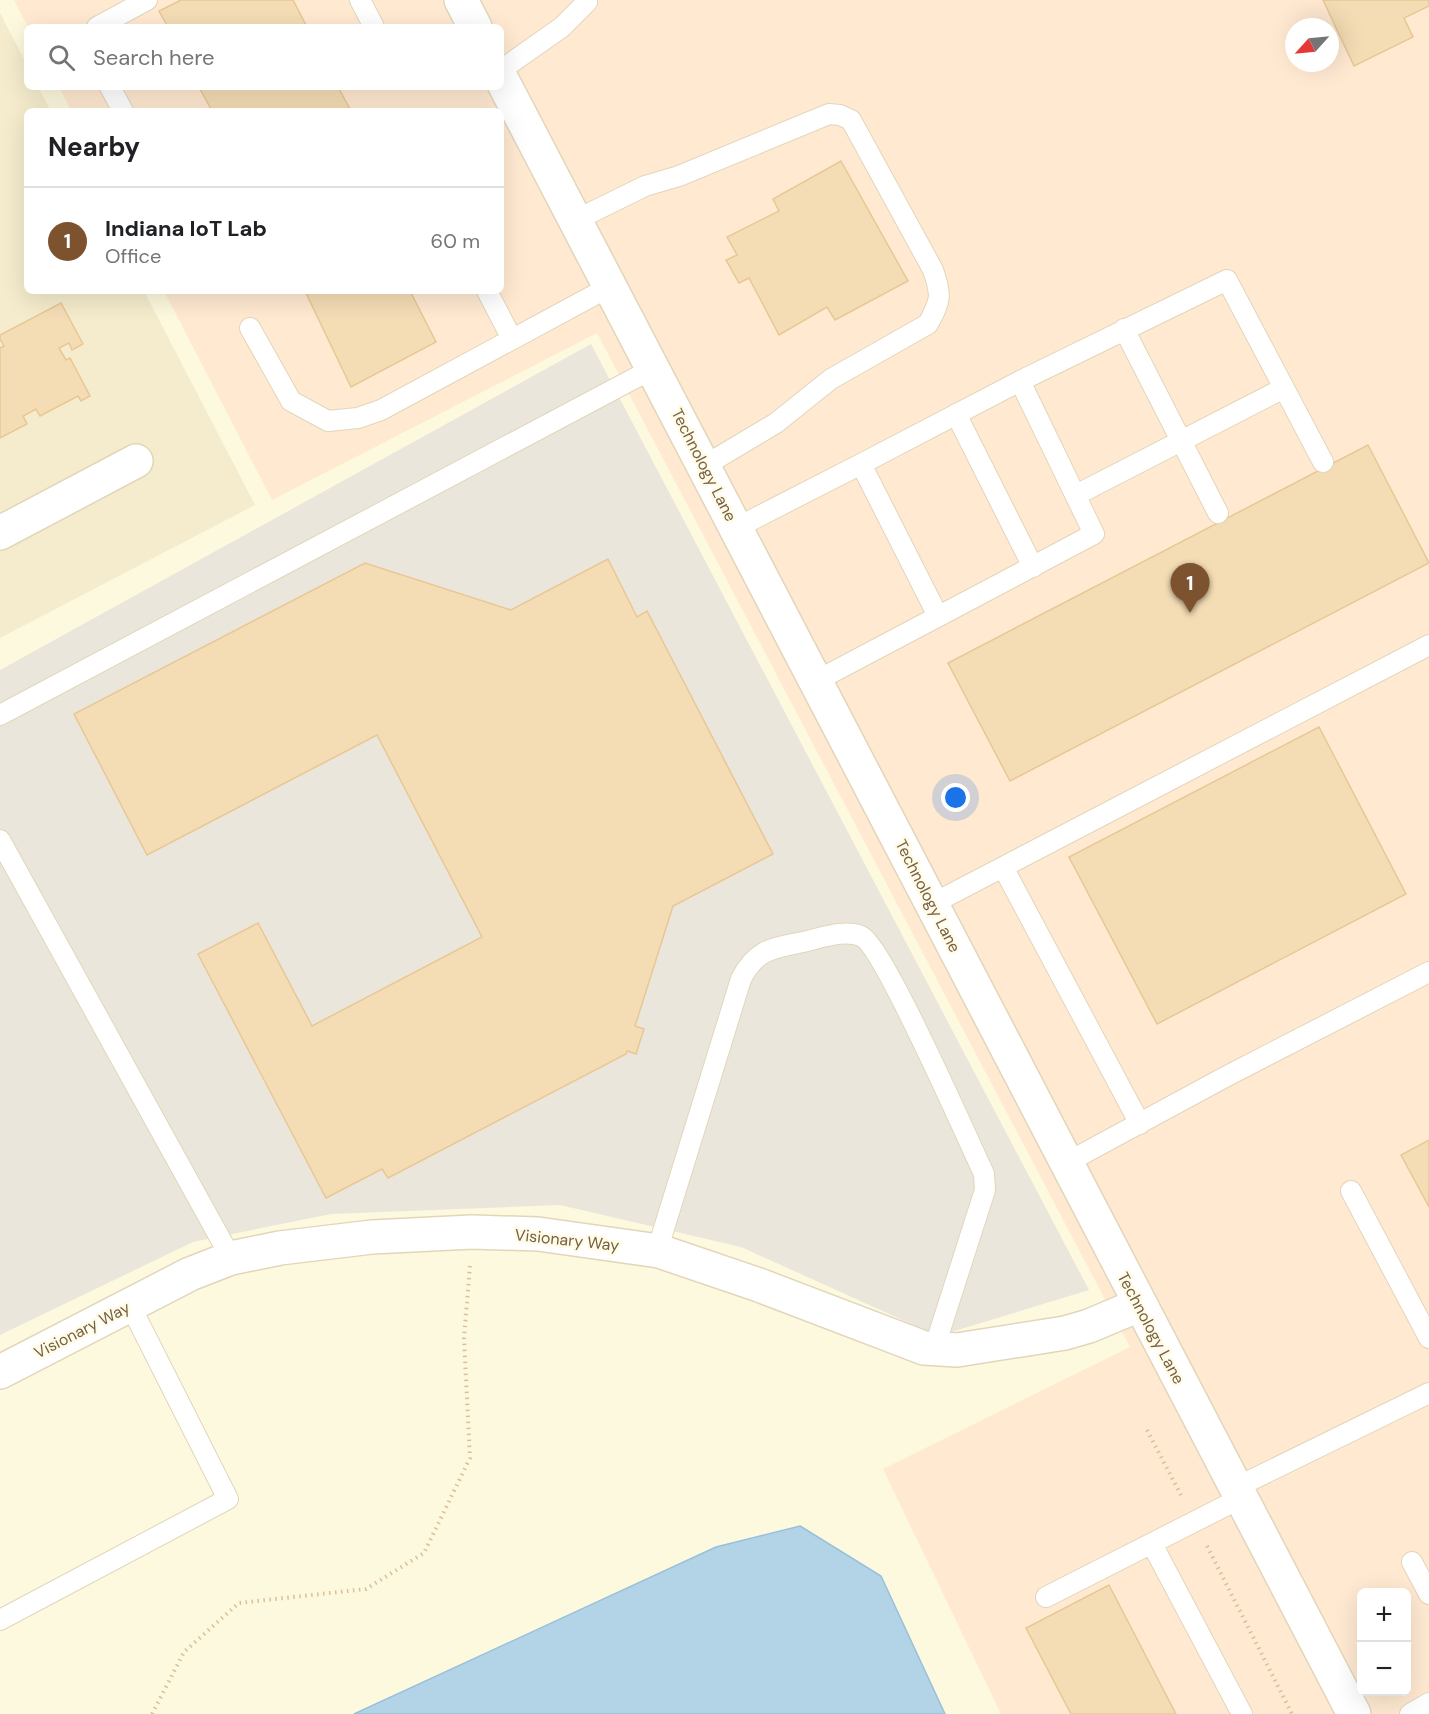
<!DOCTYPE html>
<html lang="en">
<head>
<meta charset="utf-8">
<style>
  body { margin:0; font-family:"DM Sans",sans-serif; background:#f6f6f6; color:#202124 }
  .controls { position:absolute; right:18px; bottom:18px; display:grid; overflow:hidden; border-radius:9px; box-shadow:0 6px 24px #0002 }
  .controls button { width:54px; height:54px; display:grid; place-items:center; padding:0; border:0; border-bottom:2px solid #e0e0e0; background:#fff; color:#202124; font:30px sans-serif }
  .compass { position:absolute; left:1285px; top:18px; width:54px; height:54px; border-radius:50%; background:#fff; box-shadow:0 6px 24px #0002; rotate:243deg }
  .you { position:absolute; left:956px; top:798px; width:21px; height:21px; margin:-15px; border:4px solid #fff; border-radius:50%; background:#1a73e8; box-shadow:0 0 0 9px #1a73e833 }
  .badge { display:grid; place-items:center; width:39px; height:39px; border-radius:50%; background:#7d522f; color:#fff; font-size:20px; font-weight:700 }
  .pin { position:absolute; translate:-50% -50px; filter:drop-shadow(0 2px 3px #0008) }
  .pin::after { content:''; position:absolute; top:32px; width:21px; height:18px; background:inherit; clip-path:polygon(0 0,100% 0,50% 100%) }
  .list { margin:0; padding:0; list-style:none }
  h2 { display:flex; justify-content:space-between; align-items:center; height:78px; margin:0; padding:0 24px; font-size:26px }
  h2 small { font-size:20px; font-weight:400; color:#757577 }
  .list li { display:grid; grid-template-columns:39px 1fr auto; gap:18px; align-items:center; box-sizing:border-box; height:108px; padding:0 24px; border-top:2px solid #e0e0e0 }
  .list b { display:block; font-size:22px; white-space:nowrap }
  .list p { margin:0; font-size:20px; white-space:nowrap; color:#757577 }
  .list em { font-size:20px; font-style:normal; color:#757577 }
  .icon { flex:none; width:33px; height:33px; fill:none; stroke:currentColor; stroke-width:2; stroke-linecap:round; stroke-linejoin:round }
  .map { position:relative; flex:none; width:1429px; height:1714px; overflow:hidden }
  .search { position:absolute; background:#fff; box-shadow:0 6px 24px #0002; left:24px; top:24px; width:480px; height:66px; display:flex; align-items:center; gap:15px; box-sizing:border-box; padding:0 21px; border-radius:9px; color:#757577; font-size:22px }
  .panel { position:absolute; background:#fff; box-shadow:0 6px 24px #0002; left:24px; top:108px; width:480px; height:186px; border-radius:9px }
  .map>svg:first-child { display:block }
  .residential { fill:#f5eccd }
  .commercial { fill:#ffe9d1; fill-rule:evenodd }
  .industrial { fill:#ebe6db }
  .water { fill:#b3d4e7; stroke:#98c0da; stroke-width:1.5 }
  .building { fill:#f4ddb5; stroke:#e8c794; stroke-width:1.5 }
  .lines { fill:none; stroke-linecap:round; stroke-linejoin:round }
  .service-casing { stroke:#e2d6ba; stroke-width:22 }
  .minor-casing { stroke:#e2d6ba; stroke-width:36 }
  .path { stroke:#d9c098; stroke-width:4; stroke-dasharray:1.5 4.5; stroke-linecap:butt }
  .service { stroke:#fff; stroke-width:20 }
  .minor { stroke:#fff; stroke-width:33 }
  .labels { text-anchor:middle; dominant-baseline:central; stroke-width:5; stroke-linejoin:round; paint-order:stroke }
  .street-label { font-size:16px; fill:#756145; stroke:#fffbe6 }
</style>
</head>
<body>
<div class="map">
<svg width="1429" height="1714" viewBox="0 0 1429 1714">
  <rect width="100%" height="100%" fill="#fdf9de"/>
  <path class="residential" d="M0 13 27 65V87H38L51 111H27V291H144L255 505 0 638Z"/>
  <path class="commercial" d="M14 0H1429V1714H1001L883 1469 1130 1347 597 333 272 500 164 291H501V111H71L59 87H501V27H28ZM1294 27H1330V63H1294ZM1362 1592H1406V1692H1362Z"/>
  <path class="industrial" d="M591 344 1089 1290 938 1336 741 1247 560 1205 331 1214 193 1242 0 1335V670Z"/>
  <path class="water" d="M800 1526 881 1576 945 1714H354L716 1547Z"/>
  <path class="building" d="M181 0H293L307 27H168L159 11Z
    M1323 0H1429V6L1404 18 1413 37 1354 66Z
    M199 87H338L351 111H212Z
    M841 161 908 281 835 320 827 307 779 335 749 278 739 283 726 260 737 255 727 237 779 211 773 199Z
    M305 291H410L436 342 351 387Z
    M61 303 83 344 72 350 69 343 59 348 66 360 70 358 90 396 81 401 78 396 40 416 36 409 23 416 27 424 0 438V348L4 346 0 339V335Z
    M1368 445 1429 563 1010 781 948 663Z
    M608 559 637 617 647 611 773 854 673 906 635 1026 644 1029 636 1054 627 1051 626 1054 388 1178 382 1169 326 1198 198 954 258 923 312 1026 482 937 377 735 147 855 74 714 365 563 511 610Z
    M1319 727 1406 894 1157 1024 1069 857Z
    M1429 1140V1207L1401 1155Z
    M1109 1585 1176 1714H1071L1026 1628Z"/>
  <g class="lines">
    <g class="service-casing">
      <path id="service" d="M360 0 374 27
        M97 27 147 0
        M501 70 562 27 587 2 586 0
        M110 87 123 111
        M576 220 645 186 679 176 829 114 840 115 851 120 933 270C942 296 941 300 928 324L831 379 776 423 704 466
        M487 291 512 339
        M250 328 291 401 328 421 358 418 381 410 611 286
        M1124 329 1218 513
        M956 414 1033 567
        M861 464 938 616
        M1076 495 1284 388
        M736 528 861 464 1020 381 1227 280 1323 462
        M816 681 1094 534 1020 381
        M0 715 654 368
        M0 840 231 1258
        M1003 867 1429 645
        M932 904 1003 867 1140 1124
        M1066 1163 1227 1076 1429 972
        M1351 1191 1429 1338
        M657 1251 741 979C756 949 773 948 803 942 821 938 844 929 861 936 883 946 968 1140 984 1174L985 1190 934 1349
        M1235 1488 1429 1393
        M1152 1544 1242 1714
        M1412 1562 1429 1594
        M1046 1597 1241 1498
        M0 1620 228 1499 130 1305
        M1410 1714 1429 1703"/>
    </g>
    <g class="minor-casing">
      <path id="minor" d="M461 0 475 27
        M501 78C787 622 1069 1169 1354 1714
        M0 533 136 461
        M0 1372 190 1274 231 1258 280 1248 372 1237 472 1232 538 1234 659 1251 759 1285 924 1348 957 1350 1065 1333 1089 1326 1139 1305"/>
    </g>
    <path class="path" d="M1147 1430 1183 1499
      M1207 1546 1292 1714
      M152 1714 184 1652 239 1603 366 1589 424 1553 470 1458 464 1338 470 1266"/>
    <use href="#service" class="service"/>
    <use href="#minor" class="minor"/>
  </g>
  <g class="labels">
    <g class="street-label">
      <text transform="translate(704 465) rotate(63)">Technology Lane</text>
      <text transform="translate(928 896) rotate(63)">Technology Lane</text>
      <text transform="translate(567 1240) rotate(6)">Visionary Way</text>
      <text transform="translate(1151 1328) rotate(62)">Technology Lane</text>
      <text transform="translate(82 1330) rotate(-27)">Visionary Way</text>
    </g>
  </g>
</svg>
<div class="controls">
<button>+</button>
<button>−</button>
</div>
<svg class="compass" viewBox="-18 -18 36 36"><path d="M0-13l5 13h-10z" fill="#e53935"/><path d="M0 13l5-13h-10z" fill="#757577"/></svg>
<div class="you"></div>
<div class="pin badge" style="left:1190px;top:613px">1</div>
<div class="search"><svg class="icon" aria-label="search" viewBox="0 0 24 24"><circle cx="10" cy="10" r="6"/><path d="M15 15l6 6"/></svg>Search here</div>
<section class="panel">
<h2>Nearby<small></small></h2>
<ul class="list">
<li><span class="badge">1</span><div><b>Indiana IoT Lab</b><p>Office</p></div><em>60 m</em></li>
</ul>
</section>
</div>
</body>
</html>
